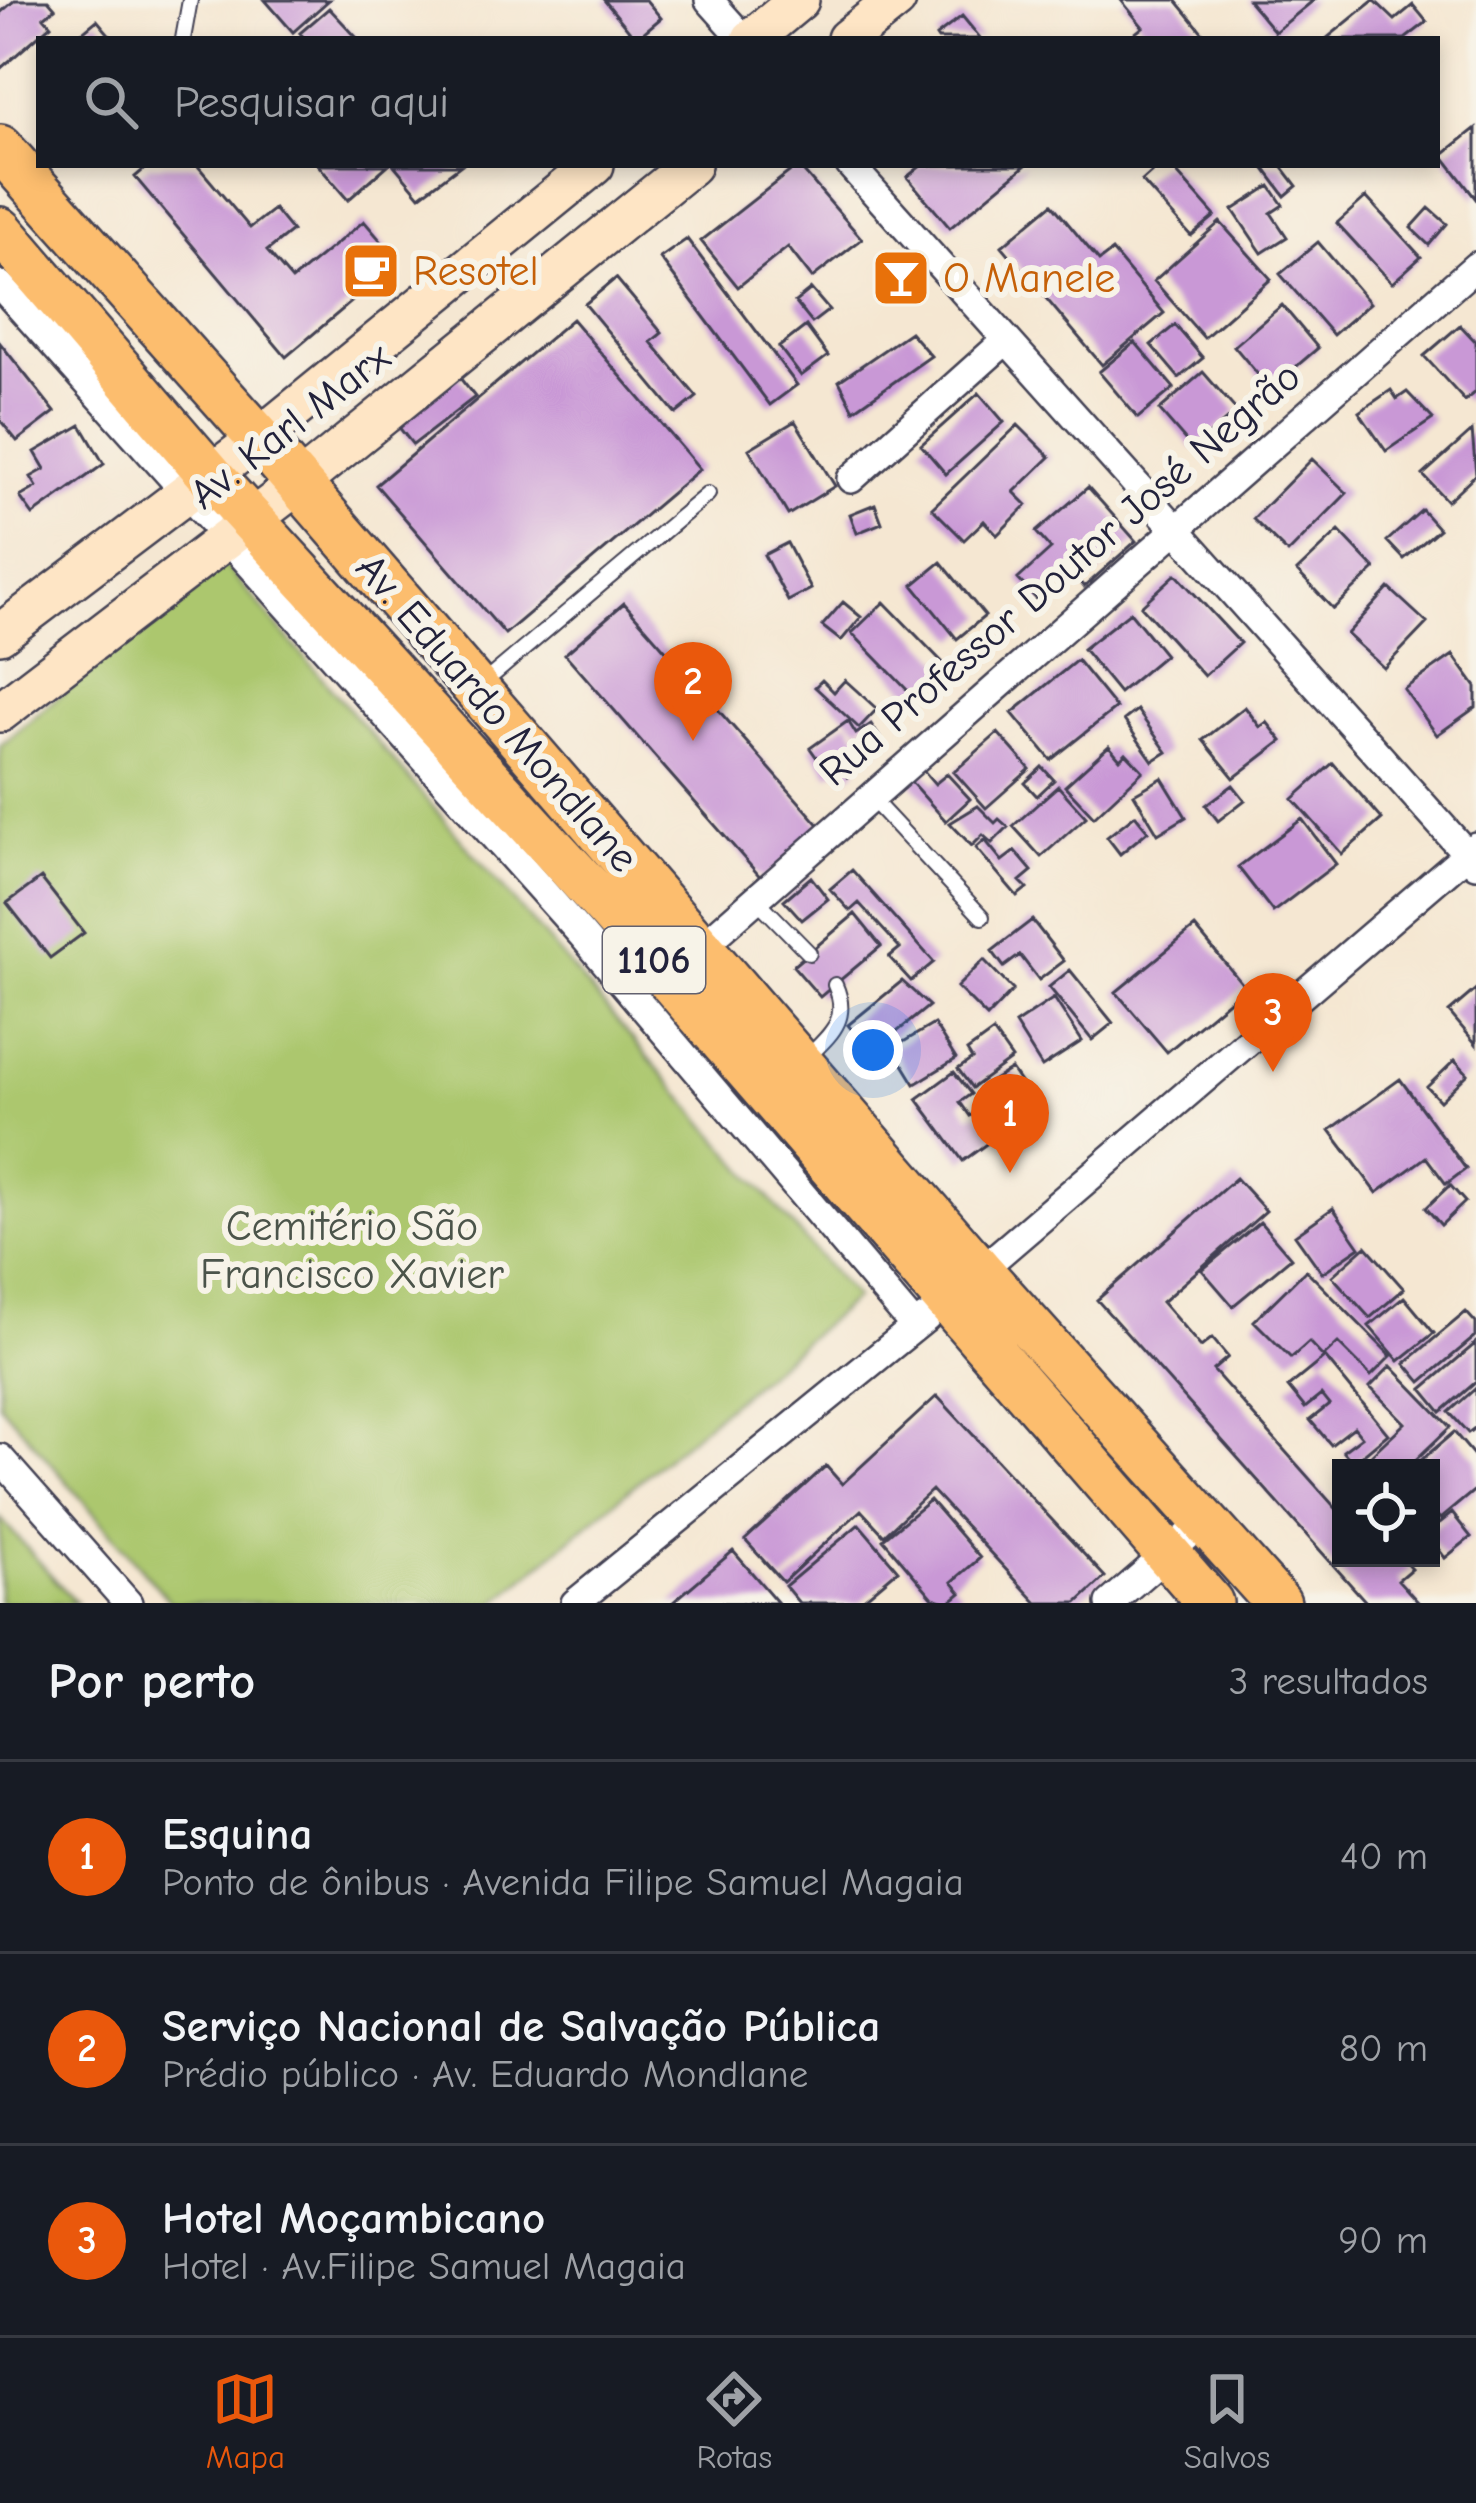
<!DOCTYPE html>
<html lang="pt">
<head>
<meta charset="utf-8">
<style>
  body { margin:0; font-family:"Comic Neue",sans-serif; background:#20242c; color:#f1f3f6 }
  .controls { position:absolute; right:36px; bottom:36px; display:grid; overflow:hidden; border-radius:0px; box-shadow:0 6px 18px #0003 }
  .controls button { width:108px; height:108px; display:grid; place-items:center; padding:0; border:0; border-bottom:3px solid #363941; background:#171b24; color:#f1f3f6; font:60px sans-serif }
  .you { position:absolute; left:873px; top:1050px; width:42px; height:42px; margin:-30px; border:9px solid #fff; border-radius:50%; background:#1a73e8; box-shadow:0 0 0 18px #1a73e833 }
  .badge { display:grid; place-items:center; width:78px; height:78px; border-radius:50%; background:#ea580c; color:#fff; font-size:39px; font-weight:700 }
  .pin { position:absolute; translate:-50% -99px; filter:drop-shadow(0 3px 6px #0008) }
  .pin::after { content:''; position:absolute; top:63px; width:42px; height:36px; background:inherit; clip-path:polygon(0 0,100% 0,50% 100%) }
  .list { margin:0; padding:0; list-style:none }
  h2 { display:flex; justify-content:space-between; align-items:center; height:156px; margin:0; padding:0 48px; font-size:51px }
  h2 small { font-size:39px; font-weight:400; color:#9ea1a6 }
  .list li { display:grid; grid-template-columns:78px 1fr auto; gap:36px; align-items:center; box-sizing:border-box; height:192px; padding:0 48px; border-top:3px solid #363941 }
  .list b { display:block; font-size:45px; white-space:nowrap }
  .list p { margin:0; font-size:39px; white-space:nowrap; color:#9ea1a6 }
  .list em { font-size:39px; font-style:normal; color:#9ea1a6 }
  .icon { flex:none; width:66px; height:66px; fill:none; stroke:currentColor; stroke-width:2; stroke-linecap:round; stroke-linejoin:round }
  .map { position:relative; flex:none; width:1476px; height:1603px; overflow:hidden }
  .search { position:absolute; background:#171b24; box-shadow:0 6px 18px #0003; left:36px; right:36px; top:36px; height:132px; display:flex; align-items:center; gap:30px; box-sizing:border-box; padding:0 42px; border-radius:0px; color:#9ea1a6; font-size:45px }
  .sheet { height:732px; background:#171b24 }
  nav { display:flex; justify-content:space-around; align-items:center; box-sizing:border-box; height:168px; border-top:3px solid #363941; background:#171b24; font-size:33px; color:#9ea1a6 }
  nav a { display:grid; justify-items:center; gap:6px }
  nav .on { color:#ea580c }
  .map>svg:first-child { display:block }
  .green { fill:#acc76e; stroke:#677454; stroke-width:3 }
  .building { fill:#c998d6 }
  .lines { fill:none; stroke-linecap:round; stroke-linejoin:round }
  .lane-casing { stroke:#424052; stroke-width:18 }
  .street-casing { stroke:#424052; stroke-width:32 }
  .secondary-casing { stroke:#424052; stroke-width:44 }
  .primary-casing { stroke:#424052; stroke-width:50 }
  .lane { stroke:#fff; stroke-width:14 }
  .street { stroke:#fff; stroke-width:27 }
  .secondary { stroke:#fee5c5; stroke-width:39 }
  .primary { stroke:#fcbd6e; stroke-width:45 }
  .labels { text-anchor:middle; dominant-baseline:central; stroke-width:12; stroke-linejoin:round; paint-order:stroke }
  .shield { fill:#f7f3e8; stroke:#62616f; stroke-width:3 }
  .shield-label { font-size:39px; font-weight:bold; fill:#22223b }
  .food-label { font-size:42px; fill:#c56008; stroke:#f7f3e8; text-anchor:start }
  .street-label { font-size:42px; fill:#22223b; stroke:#f7f3e8 }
  .park-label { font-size:42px; fill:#4b544a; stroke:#f7f3e8 }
</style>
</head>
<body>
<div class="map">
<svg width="1476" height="1603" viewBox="0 0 1476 1603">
  <rect width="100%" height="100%" fill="#f7f3e8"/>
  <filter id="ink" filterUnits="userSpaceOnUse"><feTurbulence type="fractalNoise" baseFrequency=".00833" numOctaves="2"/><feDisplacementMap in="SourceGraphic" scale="24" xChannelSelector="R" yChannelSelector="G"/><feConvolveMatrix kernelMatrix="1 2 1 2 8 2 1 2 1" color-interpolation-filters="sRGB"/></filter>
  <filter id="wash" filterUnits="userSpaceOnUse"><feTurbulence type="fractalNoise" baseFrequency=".004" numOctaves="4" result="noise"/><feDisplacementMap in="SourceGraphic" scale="48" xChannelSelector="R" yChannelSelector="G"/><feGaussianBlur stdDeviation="2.7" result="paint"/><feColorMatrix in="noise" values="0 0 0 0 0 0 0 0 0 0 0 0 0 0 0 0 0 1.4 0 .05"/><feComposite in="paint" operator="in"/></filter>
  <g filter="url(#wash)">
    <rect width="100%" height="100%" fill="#f5e7d2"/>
    <path class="green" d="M220 559 855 1298 495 1603H171L0 1404V746Z
      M0 1518 76 1603H0Z"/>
    <g id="blocks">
      <path class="building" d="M15 0H48L55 8 44 17 51 25 0 69V13Z
        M265 0H329L293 32Z
        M604 0H646L661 18 636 39Z
        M1121 0H1176L1203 33 1196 39H1128L1143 27Z
        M1248 0H1314L1275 32Z
        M1374 0 1395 20 1413 5 1427 22 1405 39H1326Z
        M329 8 358 39H305L300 33Z
        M962 16 981 39H938L936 36Z
        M97 20 113 39H74Z
        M1476 128V199L1442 155Z
        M149 165H197L250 228 274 209 292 231 267 251 292 280 364 221 399 262 286 357 135 177Z
        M318 165H388L348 200Z
        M394 165H461L420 196Z
        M798 165 862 239 812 278 788 247 738 287 701 241Z
        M922 165H1026L950 228 907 177Z
        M1160 165H1170L1215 216 1191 236 1142 181Z
        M1262 165H1281L1297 186 1285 196Z
        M1270 186 1283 205 1271 213 1287 237 1262 253 1233 210Z
        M1366 197 1421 257 1392 283 1337 223Z
        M1052 204 1099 261 1112 251 1164 313 1102 365 1002 246Z
        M1429 208 1447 224 1429 245 1411 228Z
        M1220 222 1271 279 1204 338 1154 281Z
        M687 239 797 385 770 405 660 258Z
        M1318 242 1370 303 1333 335 1280 274Z
        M616 278 662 333 651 342 697 397 676 414 585 304Z
        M811 289 829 310 812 323 795 302Z
        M1282 305 1318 348 1270 389 1234 346Z
        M572 319 700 469 505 634 376 485Z
        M1175 325 1203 358 1179 378 1151 345Z
        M1460 325 1476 342V392L1465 401 1424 356Z
        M806 326 828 356 801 376 779 347Z
        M910 332 931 356 854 410 839 381Z
        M1135 342 1174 388 1138 418 1099 372Z
        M0 343 55 412 17 441 0 420Z
        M1203 372 1237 411 1193 449 1159 410Z
        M456 373 475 397 413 445 394 421Z
        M1391 390 1397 399 1407 392 1433 419 1386 451 1359 412Z
        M979 393 1004 422 946 474 921 445Z
        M795 421 835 486 788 515 749 449Z
        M81 425 104 464 33 515 20 497 37 487 31 477 45 469 35 452Z
        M1018 425 1050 457 1014 492 1027 505 997 535 984 521 964 540 932 508Z
        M1472 431 1476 474 1447 501 1423 475Z
        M1312 459 1347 493 1288 553 1253 519Z
        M1088 487 1136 541 1084 587 1073 574 1040 603 1018 579 1051 549 1036 532Z
        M875 504 882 523 857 533 850 514Z
        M1422 510 1439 529 1404 559 1387 541Z
        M1339 531 1375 569 1333 609 1297 571Z
        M787 543 811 589 788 601 764 555Z
        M941 562 985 616 957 639 913 585Z
        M1176 574 1240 643 1204 676 1141 606Z
        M1389 588 1427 623 1384 668 1347 634Z
        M843 602 861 617 841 641 822 626Z
        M884 602 947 667 914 697 852 633Z
        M624 603 822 828 763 880 565 654Z
        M1130 612 1165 655 1119 693 1083 649Z
        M1453 655 1476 687V707L1437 735 1404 689Z
        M1077 660 1116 708 1051 760 1012 713Z
        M822 680 834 692 845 680 877 709 859 728 815 687Z
        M1245 707 1260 727 1267 722 1282 741 1234 778 1203 740Z
        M1137 710 1167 752 1153 761 1124 720Z
        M848 721 856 734 871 724 884 744 854 764 858 770 847 777 840 768 829 775 810 748Z
        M998 733 1030 769 986 808 954 772Z
        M1109 746 1120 759 1126 753 1143 771 1094 817 1065 786Z
        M1333 763 1382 819 1342 854 1293 799Z
        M1042 767 1054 780 1037 796 1025 783Z
        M923 770 935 784 947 774 970 799 946 821 910 781Z
        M1162 778 1186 817 1158 834 1134 794Z
        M1233 785 1245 800 1218 821 1206 805Z
        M1058 786 1086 817 1041 857 1013 826Z
        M978 806 995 823 999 819 1008 827 992 843 983 835 972 846 950 823Z
        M1135 815 1148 831 1120 854 1107 837Z
        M1302 819 1336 864 1273 912 1238 867Z
        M985 840 1002 861 1015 851 1032 871 1020 881 1027 888 1017 896 976 848Z
        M852 870 934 962 911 981 889 957 900 948 859 903 850 911 830 889Z
        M811 877 828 899 802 920 784 900Z
        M41 878 84 933 50 958 7 903Z
        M855 914 881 946 820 997 793 966Z
        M1032 920 1064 961 1039 980 1020 955 1004 967 992 951Z
        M1195 927 1245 987 1167 1052 1116 992Z
        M984 960 1013 990 987 1017 957 987Z
        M1070 970 1113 1023 1092 1040 1049 987Z
        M902 981 929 1006 871 1053 848 1025Z
        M1476 989V1044L1449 1012Z
        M1054 998 1082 1041 1042 1067 1015 1024Z
        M934 1024 956 1059 915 1084 893 1048Z
        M993 1032 1012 1059 972 1088 958 1069 972 1059 967 1051Z
        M1455 1060 1468 1074 1440 1101 1427 1087Z
        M1011 1069 1026 1091 1001 1107 986 1085Z
        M954 1072 971 1094 960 1102 970 1116 977 1112 996 1137 963 1161 917 1099Z
        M1400 1079 1466 1169 1446 1184 1426 1157 1377 1193 1330 1130Z
        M1236 1178 1266 1211 1162 1302 1201 1347 1212 1338 1228 1357 1213 1370 1341 1514V1558H1401L1411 1569 1398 1580 1419 1603H1367L1097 1300Z
        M1450 1185 1465 1202 1441 1225 1426 1208Z
        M1333 1208 1360 1247 1322 1273 1295 1235Z
        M1260 1222 1291 1258 1233 1306 1202 1270Z
        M1366 1246 1404 1289 1370 1318 1332 1276Z
        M1306 1270 1391 1356 1371 1376 1338 1343 1323 1357 1309 1342 1291 1358 1254 1321Z
        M1404 1297 1434 1333 1399 1361 1369 1326Z
        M1466 1312 1476 1323V1336L1421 1382 1405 1363Z
        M1476 1343V1382L1441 1412 1422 1389Z
        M1325 1357 1388 1434 1353 1463 1343 1451 1362 1437 1354 1427 1331 1445 1310 1420 1329 1405 1321 1395 1305 1408 1288 1387Z
        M1391 1366 1450 1427 1407 1468H1378L1368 1458 1405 1423 1370 1387Z
        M1476 1388V1427L1468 1433 1449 1412Z
        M937 1396 1105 1577 1077 1603H1037L932 1490 884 1535 861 1510 783 1582 745 1540 826 1466 842 1484Z
        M1454 1432 1476 1458V1489L1440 1519 1431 1508V1468H1412Z
        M930 1500 980 1558 952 1582 961 1593 949 1603 933 1598 883 1539Z
        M1452 1513 1471 1537 1445 1558 1431 1539V1530Z
        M859 1524 898 1570 859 1603H799L785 1586Z
        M733 1551 778 1603H672Z"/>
    </g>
  </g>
  <g filter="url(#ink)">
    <use href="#blocks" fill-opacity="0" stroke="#424052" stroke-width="3"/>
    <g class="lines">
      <g class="lane-casing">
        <path id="lane" d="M183 39 190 0
          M481 685 708 494
          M871 798 982 917
          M756 899 809 953
          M805 1060C829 1035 851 1021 835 985"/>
      </g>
      <g class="street-casing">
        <path id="street" d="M709 0 744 39
          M850 165 1476 864
          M0 285 582 935 915 1327
          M851 479 1004 342
          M691 956 1476 266
          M973 1277 1476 846
          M0 1458 128 1603
          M575 1603 926 1318
          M1110 1603 1205 1521"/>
      </g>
      <g class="secondary-casing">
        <path id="secondary" d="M752 39 799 0
          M847 39 896 0
          M0 634 259 438 594 165
          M0 712 298 484 691 165"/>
      </g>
      <g class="primary-casing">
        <path id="primary" d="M0 148 259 438 980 1271 1278 1603
          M0 230 211 476 610 911 1210 1603"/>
      </g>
      <use href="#lane" class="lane"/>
      <use href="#street" class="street"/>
      <use href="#secondary" class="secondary"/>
      <use href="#primary" class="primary"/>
    </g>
  </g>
  <defs>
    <g id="cafe-square" transform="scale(3)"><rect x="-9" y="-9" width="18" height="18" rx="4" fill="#e8710a" stroke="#f7f3e8"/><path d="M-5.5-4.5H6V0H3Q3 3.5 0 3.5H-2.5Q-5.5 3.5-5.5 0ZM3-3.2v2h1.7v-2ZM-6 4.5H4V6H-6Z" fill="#fff"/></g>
    <g id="bar-square" transform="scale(3)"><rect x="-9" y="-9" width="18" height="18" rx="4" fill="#e8710a" stroke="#f7f3e8"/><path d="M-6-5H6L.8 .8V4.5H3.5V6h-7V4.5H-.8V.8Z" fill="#fff"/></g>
  </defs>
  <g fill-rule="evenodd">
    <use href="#cafe-square" x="371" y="271"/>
    <use href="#bar-square" x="901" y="278"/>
  </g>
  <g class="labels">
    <rect class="shield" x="603" y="927" width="102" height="66" rx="9"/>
    <g class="shield-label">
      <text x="654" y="960">1106</text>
    </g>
    <g class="food-label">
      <text x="413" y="271">Resotel</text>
      <text x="943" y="278">O Manele</text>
    </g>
    <g class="street-label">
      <text transform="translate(290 426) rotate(-38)">Av. Karl Marx</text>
      <text transform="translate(1060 574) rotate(-41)">Rua Professor Doutor José Negrão</text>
      <text transform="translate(497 713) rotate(49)">Av. Eduardo Mondlane</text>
    </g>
    <g class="park-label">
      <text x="352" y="1226">Cemitério São<tspan x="352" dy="48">Francisco Xavier</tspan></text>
    </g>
  </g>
</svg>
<div class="controls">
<button><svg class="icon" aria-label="locate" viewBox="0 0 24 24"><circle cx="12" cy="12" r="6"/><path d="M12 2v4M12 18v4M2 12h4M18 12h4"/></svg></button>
</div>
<div class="you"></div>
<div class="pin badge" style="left:1010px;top:1173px">1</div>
<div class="pin badge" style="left:693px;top:741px">2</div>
<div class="pin badge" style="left:1273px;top:1072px">3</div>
<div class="search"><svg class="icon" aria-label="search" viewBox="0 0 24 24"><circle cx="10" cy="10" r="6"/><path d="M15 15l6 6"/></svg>Pesquisar aqui</div>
</div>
<section class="sheet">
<h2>Por perto<small>3 resultados</small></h2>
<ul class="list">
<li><span class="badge">1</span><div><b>Esquina</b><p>Ponto de ônibus · Avenida Filipe Samuel Magaia</p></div><em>40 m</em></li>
<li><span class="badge">2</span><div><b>Serviço Nacional de Salvação Pública</b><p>Prédio público · Av. Eduardo Mondlane</p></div><em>80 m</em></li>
<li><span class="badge">3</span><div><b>Hotel Moçambicano</b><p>Hotel · Av.Filipe Samuel Magaia</p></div><em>90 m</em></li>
</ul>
</section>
<nav>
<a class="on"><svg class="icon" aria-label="map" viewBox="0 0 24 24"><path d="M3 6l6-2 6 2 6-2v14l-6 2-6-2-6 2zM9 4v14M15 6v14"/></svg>Mapa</a>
<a><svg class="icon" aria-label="directions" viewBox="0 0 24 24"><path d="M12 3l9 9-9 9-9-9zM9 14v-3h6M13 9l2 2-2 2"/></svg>Rotas</a>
<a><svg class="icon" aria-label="saved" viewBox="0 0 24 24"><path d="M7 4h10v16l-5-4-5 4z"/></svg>Salvos</a>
</nav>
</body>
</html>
